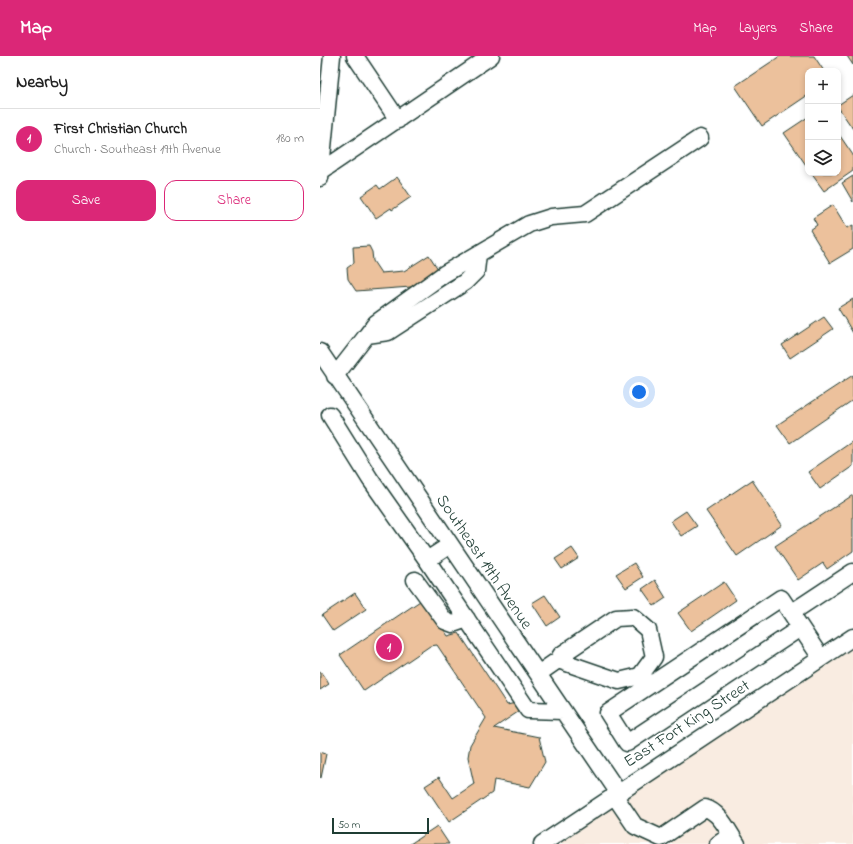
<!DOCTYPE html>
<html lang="en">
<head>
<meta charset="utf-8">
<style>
  body { margin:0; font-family:"Indie Flower",sans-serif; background:#f2f2f2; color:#222 }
  .controls { position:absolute; right:12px; top:12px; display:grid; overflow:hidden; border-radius:8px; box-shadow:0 2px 6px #0003 }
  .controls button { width:36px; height:36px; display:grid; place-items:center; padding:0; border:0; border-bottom:1px solid #e0e0e0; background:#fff; color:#222; font:20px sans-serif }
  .scale { position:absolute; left:12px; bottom:10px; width:97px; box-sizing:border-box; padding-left:4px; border:2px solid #1f3d34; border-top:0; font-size:11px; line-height:14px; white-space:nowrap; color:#1f3d34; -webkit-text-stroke:3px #fff; paint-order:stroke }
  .you { position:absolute; left:319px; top:336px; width:14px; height:14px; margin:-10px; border:3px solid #fff; border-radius:50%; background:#1a73e8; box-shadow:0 0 0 6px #1a73e833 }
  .badge { display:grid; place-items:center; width:26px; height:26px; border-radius:50%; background:#db2777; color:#fff; font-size:13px; font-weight:700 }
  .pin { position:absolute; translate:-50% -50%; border:2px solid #fff; box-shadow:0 1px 4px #0006 }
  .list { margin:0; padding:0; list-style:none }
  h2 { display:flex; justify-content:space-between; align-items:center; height:52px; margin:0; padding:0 16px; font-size:17px }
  h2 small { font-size:13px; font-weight:400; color:#767676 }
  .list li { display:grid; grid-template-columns:26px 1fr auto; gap:12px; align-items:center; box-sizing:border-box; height:60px; padding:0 16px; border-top:1px solid #e0e0e0 }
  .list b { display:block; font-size:15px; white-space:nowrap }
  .list p { margin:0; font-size:13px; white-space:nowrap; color:#767676 }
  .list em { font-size:13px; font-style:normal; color:#767676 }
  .actions { display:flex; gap:8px; padding:12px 16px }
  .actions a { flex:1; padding:9px 0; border:1px solid #db2777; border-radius:12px; text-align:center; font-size:14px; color:#db2777 }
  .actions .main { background:#db2777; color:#fff }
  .icon { flex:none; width:22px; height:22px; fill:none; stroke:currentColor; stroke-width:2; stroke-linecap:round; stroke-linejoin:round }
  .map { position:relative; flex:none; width:533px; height:788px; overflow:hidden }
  header { display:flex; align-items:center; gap:24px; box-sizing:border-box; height:56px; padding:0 20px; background:#db2777; color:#fff }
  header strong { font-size:19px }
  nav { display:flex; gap:22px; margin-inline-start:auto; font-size:14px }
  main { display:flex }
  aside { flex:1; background:#fff }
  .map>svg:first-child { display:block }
  .built { fill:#f9ece1 }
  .building { fill:#ecc19c; stroke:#1f3d34 }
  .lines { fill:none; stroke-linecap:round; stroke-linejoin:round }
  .minor-casing { stroke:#1f3d34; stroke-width:19 }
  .minor { stroke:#fff; stroke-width:16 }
  .labels { text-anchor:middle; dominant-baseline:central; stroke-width:3.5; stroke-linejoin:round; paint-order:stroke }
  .street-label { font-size:17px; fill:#1f3d34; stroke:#fff }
</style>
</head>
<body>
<header>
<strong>Map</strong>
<nav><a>Map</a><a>Layers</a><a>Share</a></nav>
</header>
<main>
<aside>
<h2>Nearby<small></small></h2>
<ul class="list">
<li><span class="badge">1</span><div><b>First Christian Church</b><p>Church · Southeast 19th Avenue</p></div><em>180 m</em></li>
</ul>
<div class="actions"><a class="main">Save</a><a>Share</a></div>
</aside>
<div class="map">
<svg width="533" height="788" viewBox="0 0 533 788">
  <rect width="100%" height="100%" fill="#fff"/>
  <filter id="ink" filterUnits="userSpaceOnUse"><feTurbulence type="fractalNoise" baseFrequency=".025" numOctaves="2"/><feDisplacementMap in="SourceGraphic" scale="8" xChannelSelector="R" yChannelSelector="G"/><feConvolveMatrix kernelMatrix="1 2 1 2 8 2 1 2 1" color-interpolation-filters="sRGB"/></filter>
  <g filter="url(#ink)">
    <path class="built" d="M533 590V788H236Z"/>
    <path class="building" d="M460 0H494L504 15H488V39L442 70 415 30Z
      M527 0H533V9Z
      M533 39V73L518 51V49Z
      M488 61V112L464 77Z
      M518 77 533 99V115L504 135 491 117H518Z
      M533 120V146L522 127Z
      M77 121 91 141 72 154 71 152 56 162 41 140 57 129 60 133Z
      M513 149 527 172 533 169V193L510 207 490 174 497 169 493 162Z
      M49 190 52 196 53 205 61 217 84 215 109 199 118 213 91 231 36 235 28 223 27 212 34 207 33 191Z
      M533 243V277L518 252Z
      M504 261 513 273 470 302 462 289Z
      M533 319V344L470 387 457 369Z
      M533 385V410L500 433 488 416Z
      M432 424 462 469 417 500 386 455Z
      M533 439V495L507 513 503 507 478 524 455 490Z
      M366 455 377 470 361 480 351 465Z
      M252 492 259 502 242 513 235 503Z
      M314 507 323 521 306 532 296 518Z
      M335 524 346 542 334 550 322 533Z
      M404 526 416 544 371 575 358 557Z
      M35 537 46 553 13 575 2 559Z
      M225 539 240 561 227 570 212 547Z
      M103 543 128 580 139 577 187 649 200 646 201 654 174 672 219 681 225 706 210 731 174 724 172 737 129 766 105 730 119 721 133 742 154 728 148 701 150 689 166 662 117 589 110 590 44 635 20 599Z
      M0 615 9 628 0 634Z
      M0 696 6 698 1 722 0 721Z
      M117 770 129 788H90Z"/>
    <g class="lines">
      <g class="minor-casing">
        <path id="minor" d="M35 0 78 64
          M0 116 171 0
          M0 122 12 0
          M158 198 156 215 145 226 68 276 47 279 56 267 124 218 209 168 231 161 265 158 380 82
          M0 296 298 736
          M15 320 47 279
          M10 359 50 423 107 504 208 654 243 655
          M107 504 130 489
          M95 524 125 565 133 568 147 563
          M471 557 461 542 288 657 307 687 480 572
          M501 602 471 557 533 516
          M218 618 238 604 299 625 320 620 334 601 328 574 313 561 296 562 241 599 238 604
          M294 739 315 770 341 782 385 752C400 756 408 775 417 788
          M222 788 533 581
          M398 788 411 779"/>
      </g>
      <use href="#minor" class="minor"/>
    </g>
  </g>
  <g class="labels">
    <g class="street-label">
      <text transform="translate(164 506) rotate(56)">Southeast 19th Avenue</text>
      <text transform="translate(367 668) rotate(-33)">East Fort King Street</text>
    </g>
  </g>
</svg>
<div class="controls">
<button>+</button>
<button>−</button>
<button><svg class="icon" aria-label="layers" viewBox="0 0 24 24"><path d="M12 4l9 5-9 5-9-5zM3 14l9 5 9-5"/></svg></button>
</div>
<div class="scale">50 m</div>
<div class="you"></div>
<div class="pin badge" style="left:69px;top:591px">1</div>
</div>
</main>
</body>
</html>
